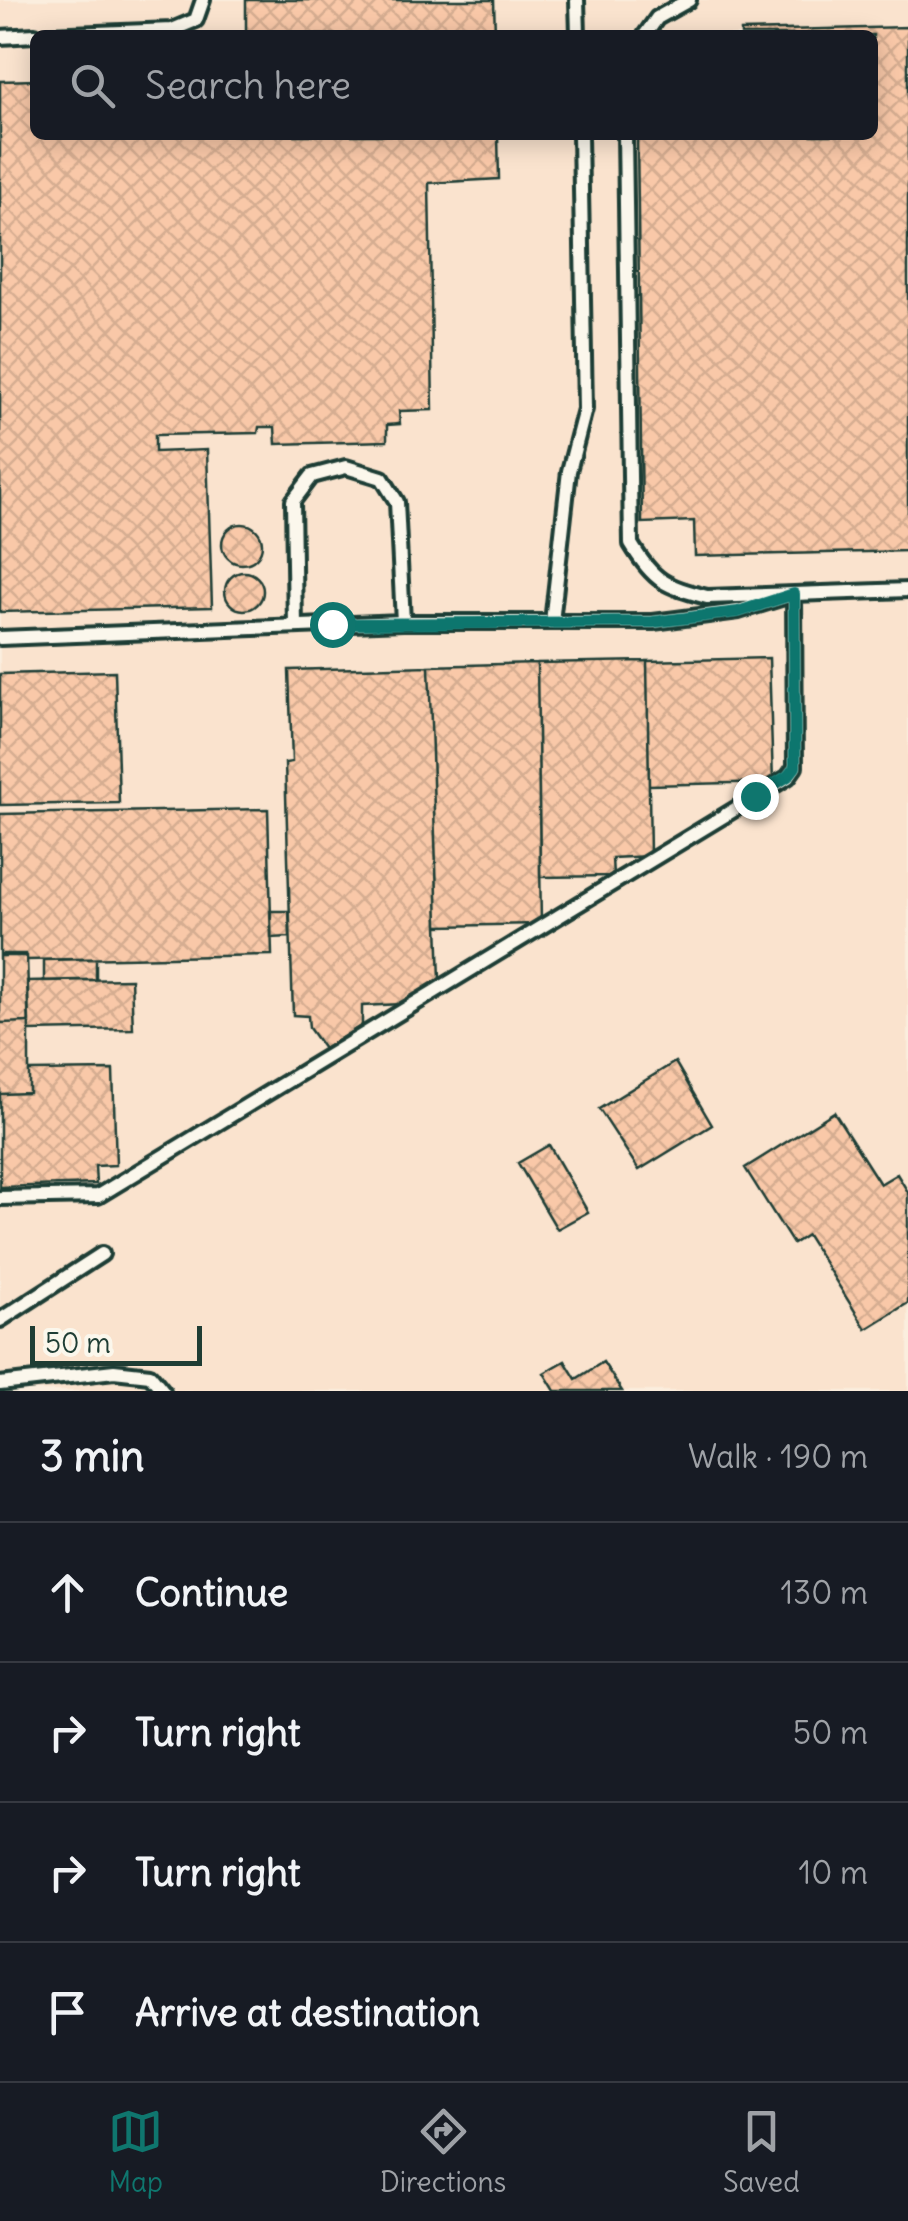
<!DOCTYPE html>
<html lang="en">
<head>
<meta charset="utf-8">
<style>
  body { margin:0; font-family:Delius,sans-serif; background:#20242c; color:#f1f3f6 }
  .scale { position:absolute; left:30px; bottom:25px; width:172px; box-sizing:border-box; padding-left:10px; border:5px solid #1f3d34; border-top:0; font-size:28px; line-height:35px; white-space:nowrap; color:#1f3d34; -webkit-text-stroke:8px #fbf7ec; paint-order:stroke }
  .stop { position:absolute; width:30px; height:30px; margin:-22px; border:8px solid #0f766e; border-radius:50%; background:#fff }
  .stop.end { background:#0f766e; border-color:#fff; box-shadow:0 2px 10px #0008 }
  .list { margin:0; padding:0; list-style:none }
  h2 { display:flex; justify-content:space-between; align-items:center; height:130px; margin:0; padding:0 40px; font-size:42px }
  h2 small { font-size:32px; font-weight:400; color:#9ea1a6 }
  .list li { display:grid; grid-template-columns:65px 1fr auto; gap:30px; align-items:center; box-sizing:border-box; height:140px; padding:0 40px; border-top:2px solid #363941 }
  .list b { display:block; font-size:38px; white-space:nowrap }
  .list em { font-size:32px; font-style:normal; color:#9ea1a6 }
  .icon { flex:none; width:55px; height:55px; fill:none; stroke:currentColor; stroke-width:2; stroke-linecap:round; stroke-linejoin:round }
  .map { position:relative; flex:none; width:908px; height:1391px; overflow:hidden }
  .search { position:absolute; background:#171b24; box-shadow:0 5px 25px #0003; left:30px; right:30px; top:30px; height:110px; display:flex; align-items:center; gap:25px; box-sizing:border-box; padding:0 35px; border-radius:15px; color:#9ea1a6; font-size:38px }
  .sheet { height:690px; background:#171b24 }
  nav { display:flex; justify-content:space-around; align-items:center; box-sizing:border-box; height:140px; border-top:2px solid #363941; background:#171b24; font-size:28px; color:#9ea1a6 }
  nav a { display:grid; justify-items:center; gap:5px }
  nav .on { color:#0f766e }
  .map>svg:first-child { display:block }
  .built { fill:#fae3ce; fill-rule:evenodd }
  .building { fill:url(#building-cross-hatch); stroke:#1f3d34; stroke-width:2.5 }
  .lines { fill:none; stroke-linecap:round; stroke-linejoin:round }
  .service-casing { stroke:#1f3d34; stroke-width:20 }
  .service { stroke:#fbf7ec; stroke-width:12 }
  .route { stroke:#0f766e; stroke-width:12 }
</style>
</head>
<body>
<div class="map">
<svg width="908" height="1391" viewBox="0 0 908 1391">
  <defs>
    <pattern id="building-cross-hatch" width="8" height="8" patternUnits="userSpaceOnUse" patternTransform="scale(2.5)"><rect width="8" height="8" fill="#f9c8a8"/><path d="M0 0l8 8M0 8l8-8" fill="none" stroke="#d5ad91"/></pattern>
  </defs>
  <rect width="100%" height="100%" fill="#fbeede"/>
  <filter id="ink" filterUnits="userSpaceOnUse"><feTurbulence type="fractalNoise" baseFrequency=".01" numOctaves="2"/><feDisplacementMap in="SourceGraphic" scale="20" xChannelSelector="R" yChannelSelector="G"/><feConvolveMatrix kernelMatrix="1 2 1 2 8 2 1 2 1" color-interpolation-filters="sRGB"/></filter>
  <g filter="url(#ink)">
    <path class="built" d="M0 0H908V1391H0ZM35 35H873V135H35Z"/>
    <path class="building" d="M246 0H494L495 35H246Z
      M908 27V551L695 556 694 521 642 523 637 135H873V35H741V31Z
      M35 80V135H498L499 179 429 183 433 410 399 411 400 424 387 425V441L276 444 275 427H259L258 433 155 435V452L207 450 212 607 0 612V81Z
      M222 544a20 20 0 1 1 40 0a20 20 0 1 1-40 0Z
      M225 591a19 19 0 1 1 38 0a19 19 0 1 1-38 0Z
      M769 658 773 782 649 785 647 661Z
      M647 661 650 856 612 858 613 876 540 877 537 663Z
      M537 663 541 924 438 926 429 666Z
      M429 666 440 980 401 1004 362 1006V1025L324 1049 309 1028 308 1016 293 1015 285 763 292 762 289 670Z
      M115 671 119 803 0 805V674Z
      M268 809 272 955 27 960 26 954H0V814Z
      M270 911H289L290 937 271 938Z
      M0 956H27L29 1022 0 1023Z
      M96 959V980L44 981V960Z
      M131 979 133 1029 29 1031 27 981Z
      M29 1022V1093L0 1094V1023Z
      M675 1062 712 1125 639 1170 599 1109Z
      M113 1070 116 1165 95 1166 96 1184 0 1187V1094L29 1093V1071Z
      M834 1112 880 1184 897 1174 908 1192V1303L866 1329 807 1235 793 1244 745 1168Z
      M549 1145 588 1212 557 1229 518 1163Z
      M565 1361 576 1379 603 1362 622 1391H555L544 1373Z"/>
    <g class="lines">
      <g class="service-casing">
        <path id="service" d="M577 0 578 35
          M47 35 172 30 196 20 203 0
          M645 35 657 18 689 0
          M0 37 35 35
          M625 135 631 544C654 582 665 586 707 597L908 590
          M552 622 569 471 585 409 580 135
          M295 626 293 501 312 476 346 467 382 478 397 502 403 622
          M0 638 403 622H653L739 611 794 594
          M0 1198 98 1196 788 777 795 767 794 594
          M0 1320 102 1254
          M0 1384 114 1371 150 1375 163 1391"/>
      </g>
      <use href="#service" class="service"/>
    </g>
  </g>
  <g class="lines" filter="url(#ink)">
    <path class="route" d="M332 624 653 622 738 612 794 594 795 767 788 776 755 796"/>
  </g>
</svg>
<div class="scale">50 m</div>
<div class="stop" style="left:332px;top:624px"></div>
<div class="stop end" style="left:755px;top:796px"></div>
<div class="search"><svg class="icon" aria-label="search" viewBox="0 0 24 24"><circle cx="10" cy="10" r="6"/><path d="M15 15l6 6"/></svg>Search here</div>
</div>
<section class="sheet">
<h2>3 min<small>Walk · 190 m</small></h2>
<ul class="list">
<li><svg class="icon" aria-label="ahead" viewBox="0 0 24 24"><path d="M12 20V5M6 11l6-6 6 6"/></svg><div><b>Continue</b></div><em>130 m</em></li>
<li><svg class="icon" aria-label="right" viewBox="0 0 24 24"><path d="M7 20v-9h11M14 6l5 5-5 5"/></svg><div><b>Turn right</b></div><em>50 m</em></li>
<li><svg class="icon" aria-label="right" viewBox="0 0 24 24"><path d="M7 20v-9h11M14 6l5 5-5 5"/></svg><div><b>Turn right</b></div><em>10 m</em></li>
<li><svg class="icon" aria-label="arrive" viewBox="0 0 24 24"><path d="M6 21V4h12l-3 4 3 4H6"/></svg><div><b>Arrive at destination</b></div></li>
</ul>
</section>
<nav>
<a class="on"><svg class="icon" aria-label="map" viewBox="0 0 24 24"><path d="M3 6l6-2 6 2 6-2v14l-6 2-6-2-6 2zM9 4v14M15 6v14"/></svg>Map</a>
<a><svg class="icon" aria-label="directions" viewBox="0 0 24 24"><path d="M12 3l9 9-9 9-9-9zM9 14v-3h6M13 9l2 2-2 2"/></svg>Directions</a>
<a><svg class="icon" aria-label="saved" viewBox="0 0 24 24"><path d="M7 4h10v16l-5-4-5 4z"/></svg>Saved</a>
</nav>
</body>
</html>
